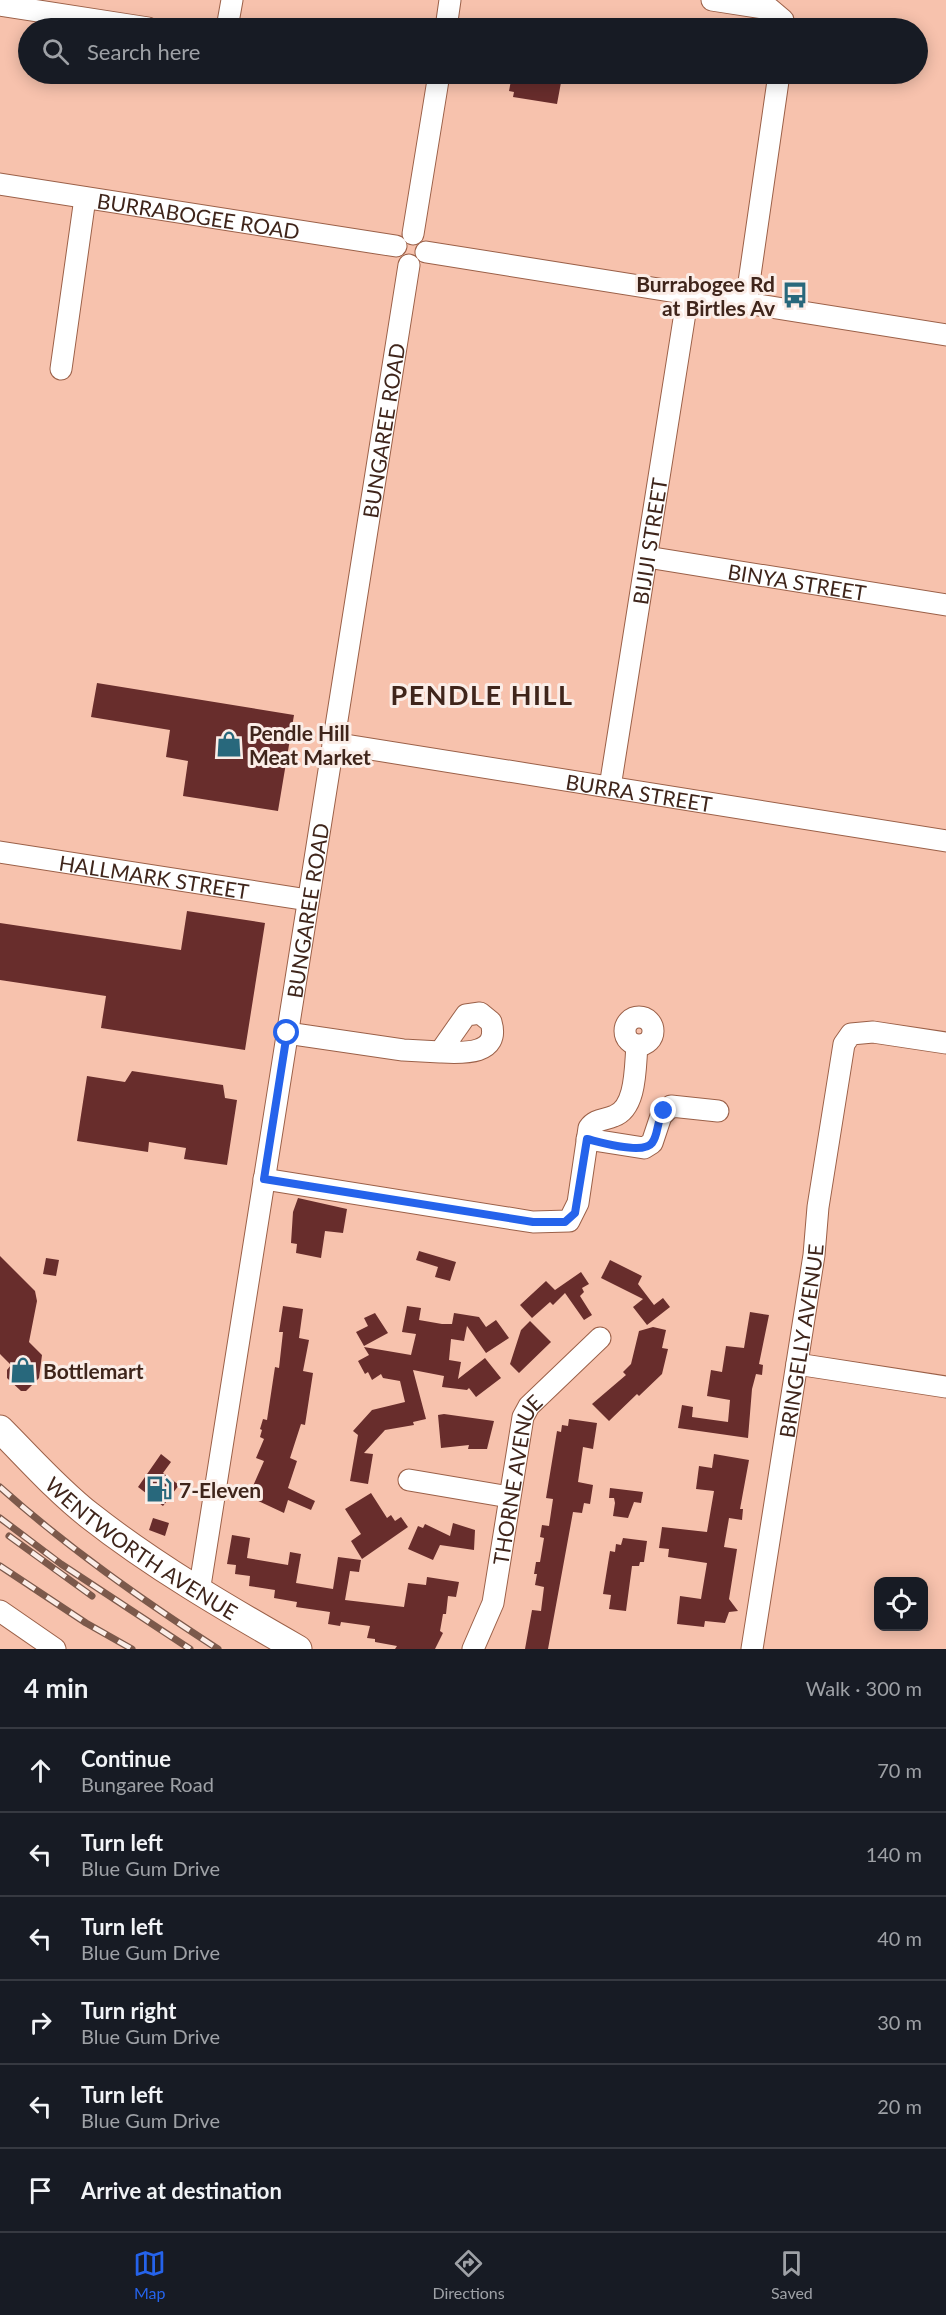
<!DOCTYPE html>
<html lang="en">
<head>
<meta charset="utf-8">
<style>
  body { margin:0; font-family:Lato,sans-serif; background:#242831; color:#f1f3f6 }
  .controls { position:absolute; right:18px; bottom:18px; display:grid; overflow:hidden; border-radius:12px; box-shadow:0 3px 15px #0003 }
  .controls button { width:54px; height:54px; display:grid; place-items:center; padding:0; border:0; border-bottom:2px solid #363941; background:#171b24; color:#f1f3f6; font:30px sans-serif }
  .stop { position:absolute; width:18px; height:18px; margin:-14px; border:4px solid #2563eb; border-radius:50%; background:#fff }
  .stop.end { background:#2563eb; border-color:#fff; box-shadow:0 2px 6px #0008 }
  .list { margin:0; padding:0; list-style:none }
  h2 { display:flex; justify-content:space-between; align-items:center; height:78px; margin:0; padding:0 24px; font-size:26px }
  h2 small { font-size:20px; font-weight:400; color:#9ea1a6 }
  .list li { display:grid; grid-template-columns:39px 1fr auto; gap:18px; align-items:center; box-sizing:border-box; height:84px; padding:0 24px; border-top:2px solid #363941 }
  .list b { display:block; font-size:22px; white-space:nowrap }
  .list p { margin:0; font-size:20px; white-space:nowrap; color:#9ea1a6 }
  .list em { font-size:20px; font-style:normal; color:#9ea1a6 }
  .icon { flex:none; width:33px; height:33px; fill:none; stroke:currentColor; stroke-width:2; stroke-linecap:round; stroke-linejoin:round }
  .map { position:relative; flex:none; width:946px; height:1649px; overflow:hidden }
  .search { position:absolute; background:#171b24; box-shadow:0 3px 15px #0003; left:18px; right:18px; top:18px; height:66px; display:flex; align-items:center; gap:15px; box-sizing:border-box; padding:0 21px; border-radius:33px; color:#9ea1a6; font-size:22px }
  .sheet { height:582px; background:#171b24 }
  nav { display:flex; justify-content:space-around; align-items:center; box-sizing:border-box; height:84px; border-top:2px solid #363941; background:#171b24; font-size:16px; color:#9ea1a6 }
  nav a { display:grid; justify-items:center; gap:3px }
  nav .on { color:#2563eb }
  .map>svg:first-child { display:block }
  .building { fill:#682d2c }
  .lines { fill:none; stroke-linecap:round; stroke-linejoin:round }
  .minor-casing { stroke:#9b6048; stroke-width:23 }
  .major-casing { stroke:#9b6048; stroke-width:29 }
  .minor { stroke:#fff; stroke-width:21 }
  .major { stroke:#fff; stroke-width:27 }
  .rail-casing { stroke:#7c594b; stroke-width:7 }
  .rail { stroke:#fbede7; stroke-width:4.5; stroke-dasharray:14; stroke-linecap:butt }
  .route { stroke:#2563eb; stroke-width:8 }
  .labels { text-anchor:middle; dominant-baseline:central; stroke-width:6; stroke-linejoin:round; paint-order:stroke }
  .street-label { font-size:21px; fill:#3f251b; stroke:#fbede7 }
  .poi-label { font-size:21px; font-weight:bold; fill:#3f251b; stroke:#fbede7; text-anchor:start }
  .district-label { font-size:27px; font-weight:bold; letter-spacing:1.5px; fill:#3f251b; stroke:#fbede7 }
</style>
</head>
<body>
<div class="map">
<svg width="946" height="1649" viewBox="0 0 946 1649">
  <rect width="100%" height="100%" fill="#f7c2ad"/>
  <path class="building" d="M516 74 562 77 557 104 513 97 514 92 509 91 512 75Z
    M97 683 294 715 278 811 183 796 188 761 166 757 170 730 91 717Z
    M187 911 265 923 245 1050 101 1028 106 996 0 980V923L181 950Z
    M132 1071 223 1085 225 1098 237 1100 227 1165 184 1159 186 1148 149 1142 148 1152 77 1141 87 1076 125 1082Z
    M298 1198 347 1209 343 1233 325 1231 321 1258 296 1253 297 1244 291 1243 293 1212Z
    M419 1251 456 1262 450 1281 435 1277 438 1267 416 1260Z
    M0 1256 35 1291 37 1301 29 1342 42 1355 39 1378 26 1391H21L7 1378V1370L11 1365 0 1354Z
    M46 1258 59 1260 56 1276 43 1274Z
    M610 1260 642 1276 638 1284 654 1305 663 1298 670 1307 647 1325 633 1307 643 1299 601 1278Z
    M581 1272 589 1284 582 1288 584 1292 580 1296 592 1315 584 1320 565 1293 553 1305 550 1302 532 1318 520 1305 546 1281 555 1290Z
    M283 1306 303 1309 299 1338 309 1340 303 1371 313 1373 305 1425 301 1424 290 1458 297 1461 288 1488 315 1501 311 1510 288 1500 284 1513 254 1499 259 1489 253 1486 264 1461 256 1458 264 1439 260 1437 262 1430 260 1429 263 1419 267 1420 275 1367 279 1368 283 1332H279Z
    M407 1306 421 1308 419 1320 442 1324H452L454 1313 479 1317 486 1327 496 1320 509 1338 486 1353 467 1326 464 1341 451 1339 449 1360 461 1362 458 1379 485 1358 501 1378 476 1397 469 1388 467 1390 442 1387 444 1376 413 1370 426 1419 413 1422 414 1425 385 1430 364 1453 373 1454 368 1484 350 1481 358 1435 353 1431 372 1410 405 1402 400 1381 383 1378 381 1374 372 1380 368 1372 365 1374 358 1361 369 1355 364 1347 411 1355 416 1334 402 1332Z
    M750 1312 769 1315 759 1364 763 1365 762 1375 756 1374 752 1389 748 1438 678 1428 682 1405 693 1407 692 1417 728 1422 730 1400 707 1396 711 1370 722 1372 726 1346 744 1348Z
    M375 1313 388 1333 364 1346 356 1332 368 1326 364 1318Z
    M530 1321 551 1342 519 1373 510 1364 521 1330Z
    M653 1327 666 1330 662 1348 668 1349 662 1374 639 1396 637 1394 609 1421 592 1404 626 1375 623 1372 631 1364 639 1331Z
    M444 1414 494 1421 487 1449H468L469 1445 441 1448 438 1415Z
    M569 1419 597 1423 593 1449 583 1447 578 1482 593 1485 590 1504 584 1503 582 1513 573 1512 548 1649H525L532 1610 541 1611 544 1587 535 1585 537 1574H534L536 1562H540L544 1538 540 1537 542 1525 549 1526 553 1499 546 1498 557 1431 561 1432 562 1425 568 1426Z
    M161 1454 171 1462 163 1473 179 1485 163 1506 138 1487Z
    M714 1454 749 1460 740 1509H743L742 1520 729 1518 724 1547 737 1549 729 1599 738 1611 729 1612 725 1623 705 1621 704 1627 677 1624 680 1596 701 1599 707 1563 668 1557 669 1549 659 1548 662 1527 707 1532 714 1491 696 1489 699 1466 712 1468Z
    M610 1488 643 1492 641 1503 634 1502 628 1518 613 1516 615 1503 614 1498H609Z
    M371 1493 387 1518 391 1515 395 1521 401 1517 408 1527 362 1559 351 1541 361 1534 345 1509Z
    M153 1518 169 1523 165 1536 149 1530Z
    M453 1523 475 1530 474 1550 440 1545 433 1560 408 1549 418 1526 423 1528 425 1524 450 1536Z
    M232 1535 250 1538 247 1558 288 1565 290 1552 301 1554 296 1583 333 1589 338 1557 361 1560 359 1572 350 1571 345 1600 404 1607 408 1583 426 1585 427 1577 459 1582 456 1597 448 1596 446 1614H443L440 1631 443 1633 435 1649H395L397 1646 375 1642V1639L367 1638 370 1626 341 1622 340 1626 328 1624 330 1612 296 1607 297 1602 274 1598 275 1590 249 1586 250 1576 235 1574 236 1565 227 1564Z
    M623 1538 647 1541 644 1562H640L639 1566H632L626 1611 609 1609 611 1595 603 1594 610 1551 615 1552 616 1544 621 1545Z"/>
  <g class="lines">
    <g class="minor-casing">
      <g id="minor">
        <path d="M712 0 770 9 783 20 784 28"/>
        <path d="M0 5 148 28"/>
        <path d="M227 28 232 0"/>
        <path d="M446 28 450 0"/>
        <path id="s1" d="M0 184 396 246"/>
        <path d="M413 234 439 74"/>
        <path d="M426 252 946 335"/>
        <path d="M746 303 779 74"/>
        <path d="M61 369 85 198"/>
        <path id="s2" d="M647 557 946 605"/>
        <path id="s3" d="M333 743 946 841"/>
        <path id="s4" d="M610 787 688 294"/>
        <path id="s5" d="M0 852 308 900"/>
        <circle cx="639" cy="1031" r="14"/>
        <path d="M287 1033 403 1050 440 1052 466 1015 480 1013 491 1022C501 1056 461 1053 440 1052"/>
        <path d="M587 1139 644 1148 652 1143 661 1116 671 1106 718 1111"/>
        <path d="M264 1179 533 1222 569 1221 578 1203 589 1128C595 1119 605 1120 614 1116 637 1108 635 1065 637 1046"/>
        <path d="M797 1364 946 1387"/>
        <path d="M409 1480 509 1497"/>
        <path id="s6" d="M199 1592 409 265"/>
        <path d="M0 1611 55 1649"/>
        <path id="s7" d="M473 1649 493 1603 523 1417 529 1406 600 1338"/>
        <path id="s8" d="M752 1649 814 1255 818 1207 844 1044 851 1034 873 1032 946 1043"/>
      </g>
    </g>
    <g class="major-casing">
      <g id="major">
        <path id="s9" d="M0 1429C29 1458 57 1490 89 1515 154 1566 226 1608 298 1649"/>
      </g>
    </g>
    <use href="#minor" class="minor"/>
    <use href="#major" class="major"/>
    <g class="rail-casing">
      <path id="rail" d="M0 1487C68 1548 141 1599 218 1649
        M0 1518 61 1564 190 1649
        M9 1536 92 1596
        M0 1566 86 1623 132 1649"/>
    </g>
    <use href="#rail" class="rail"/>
  </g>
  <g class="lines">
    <path class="route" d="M287 1033 264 1179 533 1222H565L575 1213 587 1139C600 1142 643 1155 652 1143 659 1134 656 1121 664 1111"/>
  </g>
  <defs>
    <g id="bus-bare" transform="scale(2.07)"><path d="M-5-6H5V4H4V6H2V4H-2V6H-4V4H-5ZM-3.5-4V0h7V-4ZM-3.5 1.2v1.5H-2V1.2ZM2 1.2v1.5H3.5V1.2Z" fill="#28687c" stroke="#fbede7" stroke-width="2.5" paint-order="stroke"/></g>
    <g id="shop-bare" transform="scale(2.07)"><path d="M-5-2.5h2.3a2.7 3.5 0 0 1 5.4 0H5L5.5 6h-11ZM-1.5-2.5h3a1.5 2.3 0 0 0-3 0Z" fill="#28687c" stroke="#fbede7" stroke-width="2.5" paint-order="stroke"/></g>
    <g id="fuel-bare" transform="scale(2.07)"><path d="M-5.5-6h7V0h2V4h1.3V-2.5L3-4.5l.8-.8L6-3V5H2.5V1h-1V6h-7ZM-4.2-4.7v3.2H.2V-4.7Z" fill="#28687c" stroke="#fbede7" stroke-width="2.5" paint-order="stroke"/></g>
  </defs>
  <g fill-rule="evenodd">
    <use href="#bus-bare" x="795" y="295"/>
    <use href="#shop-bare" x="229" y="744"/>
    <use href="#shop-bare" x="23" y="1370"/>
    <use href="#fuel-bare" x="159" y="1489"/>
  </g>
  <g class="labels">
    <g class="street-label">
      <text stroke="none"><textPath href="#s1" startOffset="201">BURRABOGEE ROAD</textPath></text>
      <text stroke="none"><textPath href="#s6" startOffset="1176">BUNGAREE ROAD</textPath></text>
      <text stroke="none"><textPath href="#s4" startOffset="249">BIJIJI STREET</textPath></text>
      <text stroke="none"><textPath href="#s2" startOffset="152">BINYA STREET</textPath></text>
      <text stroke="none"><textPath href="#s3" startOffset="310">BURRA STREET</textPath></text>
      <text stroke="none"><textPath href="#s5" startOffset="156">HALLMARK STREET</textPath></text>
      <text stroke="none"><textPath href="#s6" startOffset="690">BUNGAREE ROAD</textPath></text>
      <text stroke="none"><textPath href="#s8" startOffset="312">BRINGELLY AVENUE</textPath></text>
      <text stroke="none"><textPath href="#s7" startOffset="176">THORNE AVENUE</textPath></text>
      <text stroke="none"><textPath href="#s9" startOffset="186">WENTWORTH AVENUE</textPath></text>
    </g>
    <g class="poi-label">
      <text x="775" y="283" text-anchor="end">Burrabogee Rd<tspan x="775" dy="24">at Birtles Av</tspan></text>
      <text x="249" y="732">Pendle Hill<tspan x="249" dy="24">Meat Market</tspan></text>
      <text x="43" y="1370">Bottlemart</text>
      <text x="179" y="1489">7-Eleven</text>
    </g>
    <g class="district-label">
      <text x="482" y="694">PENDLE HILL</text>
    </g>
  </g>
</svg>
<div class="controls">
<button><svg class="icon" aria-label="locate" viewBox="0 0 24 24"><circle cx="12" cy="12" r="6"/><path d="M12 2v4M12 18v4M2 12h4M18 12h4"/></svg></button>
</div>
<div class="stop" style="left:287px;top:1033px"></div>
<div class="stop end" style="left:664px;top:1111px"></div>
<div class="search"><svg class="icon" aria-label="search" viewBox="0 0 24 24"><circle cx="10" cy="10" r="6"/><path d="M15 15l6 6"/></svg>Search here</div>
</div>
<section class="sheet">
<h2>4 min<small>Walk · 300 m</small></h2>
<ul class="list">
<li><svg class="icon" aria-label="ahead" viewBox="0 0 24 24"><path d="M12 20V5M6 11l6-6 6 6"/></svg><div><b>Continue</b><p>Bungaree Road</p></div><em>70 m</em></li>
<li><svg class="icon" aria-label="left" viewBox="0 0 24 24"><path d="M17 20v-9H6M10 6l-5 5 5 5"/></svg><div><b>Turn left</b><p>Blue Gum Drive</p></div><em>140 m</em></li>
<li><svg class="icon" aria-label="left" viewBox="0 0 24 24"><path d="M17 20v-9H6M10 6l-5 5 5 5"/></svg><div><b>Turn left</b><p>Blue Gum Drive</p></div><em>40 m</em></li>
<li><svg class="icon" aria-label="right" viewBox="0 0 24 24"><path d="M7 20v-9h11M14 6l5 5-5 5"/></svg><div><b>Turn right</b><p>Blue Gum Drive</p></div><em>30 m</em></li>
<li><svg class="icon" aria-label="left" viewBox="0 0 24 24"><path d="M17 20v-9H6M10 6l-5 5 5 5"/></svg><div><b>Turn left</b><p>Blue Gum Drive</p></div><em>20 m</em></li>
<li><svg class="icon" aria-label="arrive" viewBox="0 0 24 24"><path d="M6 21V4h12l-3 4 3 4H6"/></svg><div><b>Arrive at destination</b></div></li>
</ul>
</section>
<nav>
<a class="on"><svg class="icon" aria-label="map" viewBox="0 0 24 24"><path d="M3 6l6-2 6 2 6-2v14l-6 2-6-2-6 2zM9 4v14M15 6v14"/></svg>Map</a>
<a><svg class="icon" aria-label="directions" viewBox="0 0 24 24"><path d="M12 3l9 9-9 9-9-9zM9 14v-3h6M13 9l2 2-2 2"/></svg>Directions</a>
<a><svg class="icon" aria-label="saved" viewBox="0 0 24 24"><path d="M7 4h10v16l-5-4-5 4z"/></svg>Saved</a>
</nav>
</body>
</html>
